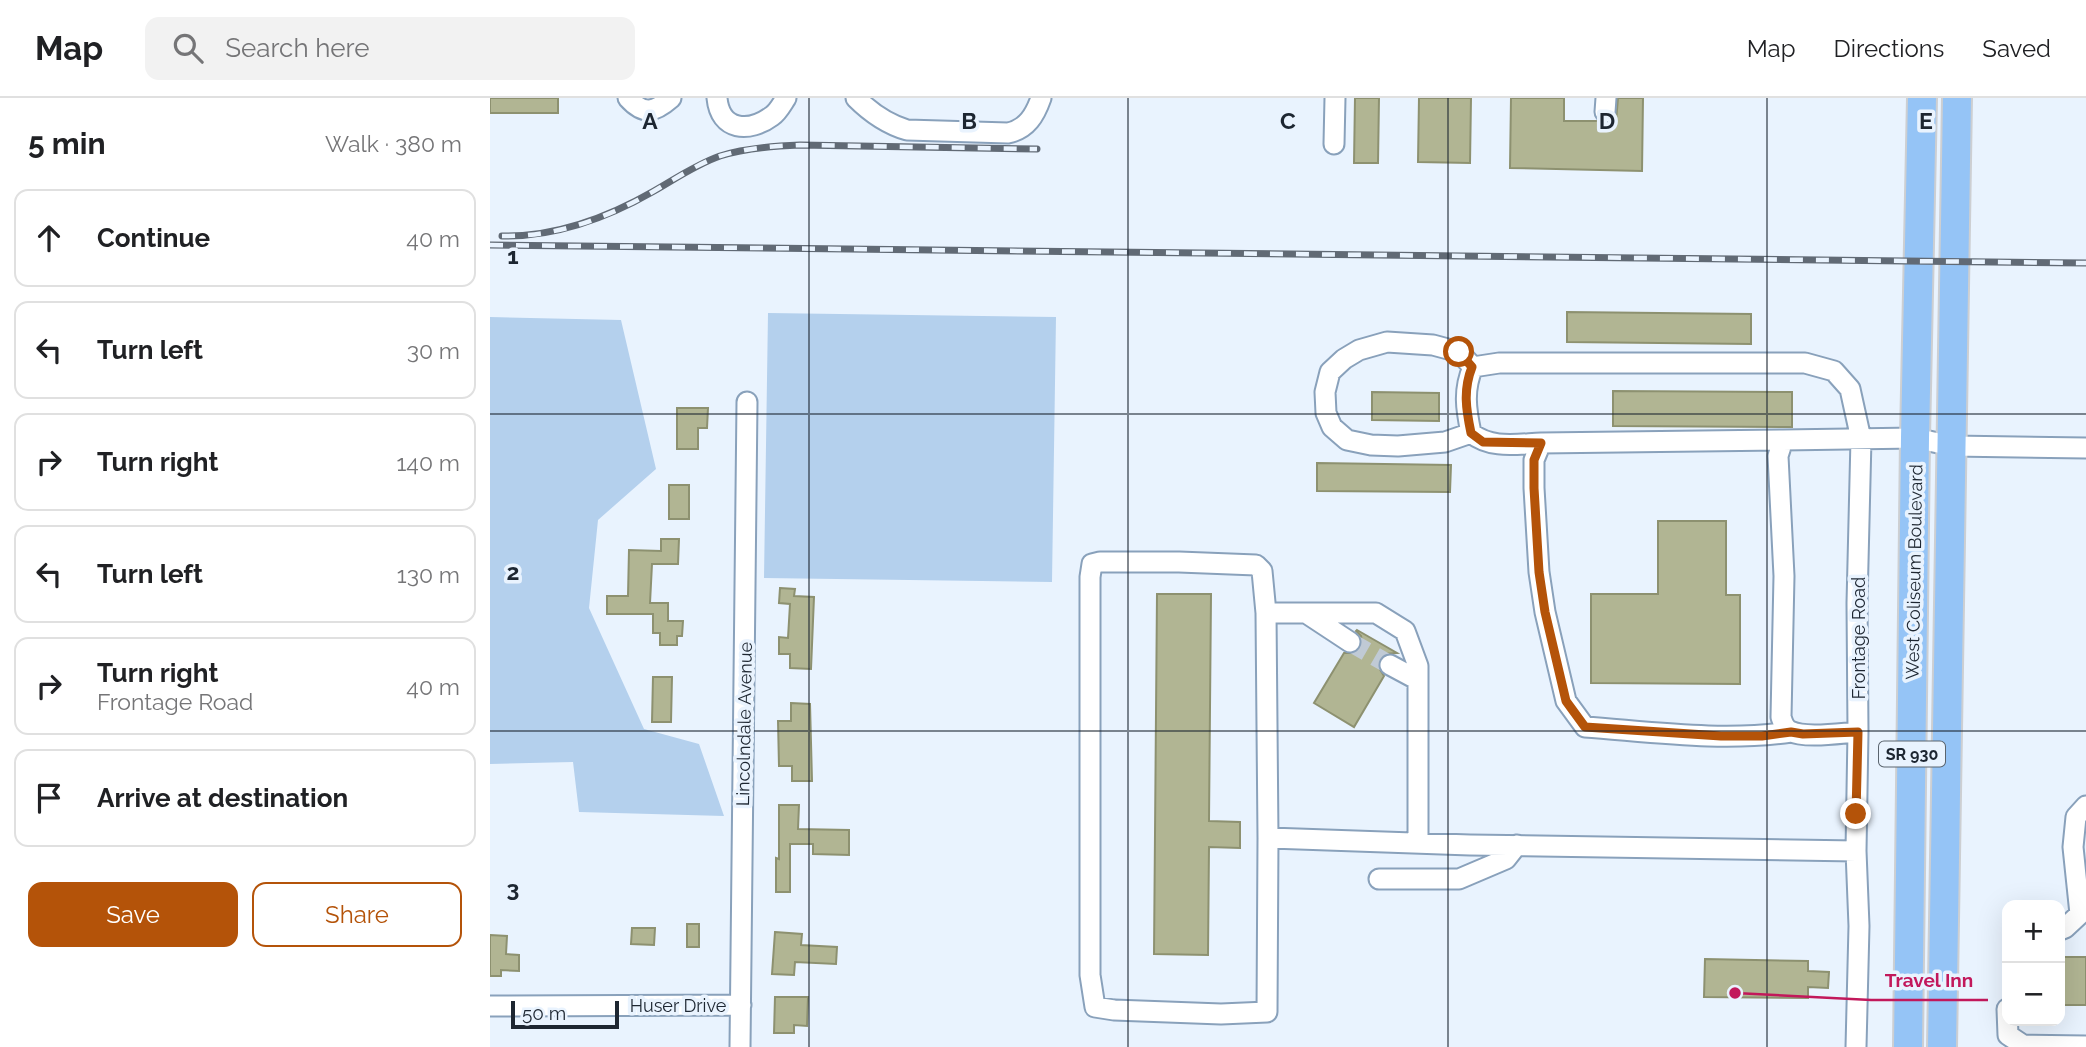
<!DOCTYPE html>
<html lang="en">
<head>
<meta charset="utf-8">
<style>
  body { margin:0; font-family:Raleway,sans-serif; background:#f2f2f2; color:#202124 }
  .controls { position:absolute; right:21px; bottom:21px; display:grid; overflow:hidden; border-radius:14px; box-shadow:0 7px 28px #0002 }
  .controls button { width:63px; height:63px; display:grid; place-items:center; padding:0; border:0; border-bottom:2px solid #e0e0e0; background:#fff; color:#202124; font:35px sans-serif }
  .scale { position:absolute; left:21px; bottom:18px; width:108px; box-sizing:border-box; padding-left:7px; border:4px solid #1d2631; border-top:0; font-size:19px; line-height:24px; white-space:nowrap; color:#1d2631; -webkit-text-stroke:5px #e9f3fe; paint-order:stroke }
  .stop { position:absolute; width:21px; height:21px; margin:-16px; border:5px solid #b45309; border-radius:50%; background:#fff }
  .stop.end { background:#b45309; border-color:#fff; box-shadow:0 2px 7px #0008 }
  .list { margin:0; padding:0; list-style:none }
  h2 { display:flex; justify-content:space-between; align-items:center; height:91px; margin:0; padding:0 28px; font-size:30px }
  h2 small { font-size:23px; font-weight:400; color:#757577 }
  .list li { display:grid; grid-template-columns:46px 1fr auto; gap:21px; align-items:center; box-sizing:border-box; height:98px; margin:0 14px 14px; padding:0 14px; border:2px solid #e0e0e0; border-radius:14px }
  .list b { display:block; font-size:26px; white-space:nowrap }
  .list p { margin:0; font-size:23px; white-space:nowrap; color:#757577 }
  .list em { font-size:23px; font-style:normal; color:#757577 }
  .actions { display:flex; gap:14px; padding:21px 28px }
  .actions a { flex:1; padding:16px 0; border:2px solid #b45309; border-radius:14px; text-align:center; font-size:24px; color:#b45309 }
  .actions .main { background:#b45309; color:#fff }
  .icon { flex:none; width:38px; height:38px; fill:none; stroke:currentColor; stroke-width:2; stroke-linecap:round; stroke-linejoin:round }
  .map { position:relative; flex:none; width:1596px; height:949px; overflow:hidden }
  header { display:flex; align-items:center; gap:42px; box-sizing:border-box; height:98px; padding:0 35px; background:#fff; border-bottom:2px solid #e0e0e0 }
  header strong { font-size:33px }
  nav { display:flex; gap:38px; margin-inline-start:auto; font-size:24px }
  .search { width:490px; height:63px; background:#f2f2f2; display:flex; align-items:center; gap:18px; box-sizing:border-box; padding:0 24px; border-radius:14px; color:#757577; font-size:26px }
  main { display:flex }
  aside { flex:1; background:#fff }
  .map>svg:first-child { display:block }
  .green { fill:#b4d0ed }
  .building { fill:#b1b593; stroke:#8d9170; stroke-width:2 }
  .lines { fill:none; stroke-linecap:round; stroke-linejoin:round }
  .minor-tunnel { stroke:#c0cad5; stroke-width:19; stroke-dasharray:19 10; stroke-linecap:butt }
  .minor-casing { stroke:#89a1bb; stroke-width:23 }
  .highway-casing { stroke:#cdcfd2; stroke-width:32 }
  .minor { stroke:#fff; stroke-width:19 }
  .highway { stroke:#95c4f6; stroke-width:28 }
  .rail-casing { stroke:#616a75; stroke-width:7 }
  .rail { stroke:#e9f3fe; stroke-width:4.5; stroke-dasharray:13; stroke-linecap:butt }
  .route { stroke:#b45309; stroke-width:9 }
  .grid { fill:none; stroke:#1d2631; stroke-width:2; stroke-opacity:0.55 }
  .labels { text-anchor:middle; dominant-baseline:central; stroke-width:7; stroke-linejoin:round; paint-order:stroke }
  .shield { fill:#e9f3fe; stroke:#5a646e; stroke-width:2 }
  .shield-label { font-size:16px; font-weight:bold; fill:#1d2631 }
  .street-label { font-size:18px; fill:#1d2631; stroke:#e9f3fe }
  .grid-label { font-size:23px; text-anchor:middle; font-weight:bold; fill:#1d2631; stroke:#e9f3fe; stroke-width:7; stroke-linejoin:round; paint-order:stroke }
  .leader { fill:none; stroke:#c2185b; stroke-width:2.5 }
  .callout-dot { fill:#c2185b; stroke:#e9f3fe; stroke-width:2.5 }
  .callout-label { font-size:19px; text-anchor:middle; font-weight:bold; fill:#c2185b; stroke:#e9f3fe; stroke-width:7; stroke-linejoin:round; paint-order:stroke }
</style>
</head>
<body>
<header>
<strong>Map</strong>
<div class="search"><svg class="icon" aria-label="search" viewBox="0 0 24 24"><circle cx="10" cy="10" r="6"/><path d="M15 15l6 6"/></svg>Search here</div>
<nav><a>Map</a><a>Directions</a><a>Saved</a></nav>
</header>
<main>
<aside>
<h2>5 min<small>Walk · 380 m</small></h2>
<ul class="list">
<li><svg class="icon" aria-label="ahead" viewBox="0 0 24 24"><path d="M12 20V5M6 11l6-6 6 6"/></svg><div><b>Continue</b></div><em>40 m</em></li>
<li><svg class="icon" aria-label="left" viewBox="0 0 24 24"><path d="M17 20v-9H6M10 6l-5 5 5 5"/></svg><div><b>Turn left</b></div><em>30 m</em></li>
<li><svg class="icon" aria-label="right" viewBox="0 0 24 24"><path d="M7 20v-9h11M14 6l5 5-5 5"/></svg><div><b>Turn right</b></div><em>140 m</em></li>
<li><svg class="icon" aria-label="left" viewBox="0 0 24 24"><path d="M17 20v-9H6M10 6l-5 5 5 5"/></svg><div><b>Turn left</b></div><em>130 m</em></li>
<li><svg class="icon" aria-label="right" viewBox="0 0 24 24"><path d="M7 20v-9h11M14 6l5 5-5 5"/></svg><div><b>Turn right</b><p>Frontage Road</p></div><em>40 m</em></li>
<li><svg class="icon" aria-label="arrive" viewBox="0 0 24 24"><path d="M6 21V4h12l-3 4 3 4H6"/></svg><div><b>Arrive at destination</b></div></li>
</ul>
<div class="actions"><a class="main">Save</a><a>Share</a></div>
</aside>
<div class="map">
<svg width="1596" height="949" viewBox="0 0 1596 949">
  <rect width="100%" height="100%" fill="#e9f3fe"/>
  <path class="green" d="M278 215 566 219 562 484 274 480Z
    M0 219 131 222 166 371 108 422 99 510 154 631 209 646 234 718 89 714 83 664 0 666Z"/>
  <path class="building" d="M0 0H68V15H0Z
    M865 0H889L888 65H864Z
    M929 0H981L980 65 928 64Z
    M1021 0H1074V23H1107L1115 26 1126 24 1128 0H1153L1152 73 1020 70Z
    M1077 214 1261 216V246L1077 244Z
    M1123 293 1302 294V329L1123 328Z
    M882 294 949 295V323L882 322Z
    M187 310H218L217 330H208V351H187Z
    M827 365 961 367 960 394 827 393Z
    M179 387H199V421H179Z
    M1168 423H1236V497H1250V586L1101 585V496H1168Z
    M171 441H189L188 466H162L160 505H178V523H193L192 538H187V547H170V535H163V516H117V498H138L139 452 171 453Z
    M290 490 305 491 304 498 324 499 321 571 300 570V556H289V539L298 540 300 506 289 505Z
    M667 496H721L719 723 750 724V750L719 749 718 857 664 856Z
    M867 532 907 555 894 556 890 561 888 568 894 578 864 629 824 605 854 555H865L871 550 872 544 871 538 866 533Z
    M163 579H182L181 624H162Z
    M301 605 320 606 322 683H302V668H289L288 623H301Z
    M289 707H309L308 731 359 732V757L323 756V746H300V794H286V760L289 761Z
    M197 826H209V849H197Z
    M142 830H165L164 847 141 846Z
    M285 834 312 836 311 847 347 849 346 866 305 864 304 877 282 876Z
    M0 837 17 838 16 856 29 857V873L11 872V878H0Z
    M1570 859H1596V907H1570Z
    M1215 861 1318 863V873L1339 874 1338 890 1318 889V900L1214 899Z
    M285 899H318L317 928 304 927V935H284Z"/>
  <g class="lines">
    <path class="minor-tunnel" d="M860 544 900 567"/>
    <g class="minor-casing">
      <path id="minor" d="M138 0C154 18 165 14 181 0
        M227 0C230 33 259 35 282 18 288 14 292 6 296 0
        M366 0C381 15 397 26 417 32L518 35C537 31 545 17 551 0
        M1115 14 1116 0
        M844 46 845 0
        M981 335 955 344 908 348 881 347 857 342 842 329 836 315 835 294 840 274 854 261 869 252 897 244 943 247 969 254 983 269
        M1295 342 1051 345 1044 362V390L1049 474 1055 514 1076 603 1095 629C1163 634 1233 644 1301 634
        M1051 345C1026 346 1001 351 981 335 976 311 973 292 983 269L1009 265H1315L1344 273 1360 291 1371 341 1367 505 1368 634 1366 753 1369 828 1366 949
        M610 464H689L766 467 772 473 776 515 778 740 777 914 731 916 624 912 605 909 600 877V479L602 466Z
        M776 515H886L915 533 928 568V745
        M816 515 860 544
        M900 567 928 582
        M1368 634C1351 635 1315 641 1300 633 1294 630 1293 625 1291 619L1294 478 1288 358 1293 342 1425 340 1462 348 1596 350
        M778 740 980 747 1366 753
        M889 781H969L1016 761 1027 747
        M1570 832 1575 830 1590 816 1583 749 1586 719 1596 708
        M0 908 251 907
        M1517 911 1518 937 1533 947 1596 948
        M250 949 257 304"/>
    </g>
    <g class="highway-casing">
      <path id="highway" d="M1418 949 1425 340 1432 0
        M1452 949 1467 0"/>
    </g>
    <use href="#minor" class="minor"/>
    <use href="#highway" class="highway"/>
    <g class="rail-casing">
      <path id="rail" d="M12 138C67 139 117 120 164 93 185 81 207 66 230 58 256 50 283 48 310 47L547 51
        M0 147 1596 165"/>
    </g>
    <use href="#rail" class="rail"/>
  </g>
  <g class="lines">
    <path class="route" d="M969 254 982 269C973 292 976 311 981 335L993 344 1051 345 1044 362V390L1049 474 1055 514 1076 603 1095 629 1231 638H1272L1301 634 1313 636 1368 634 1366 716"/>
  </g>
  <path class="grid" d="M319 0V949M638 0V949M958 0V949M1277 0V949M0 316H1596M0 633H1596"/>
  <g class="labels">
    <rect class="shield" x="1389" y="643.5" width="66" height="25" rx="5"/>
    <g class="shield-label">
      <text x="1422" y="656">SR 930</text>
    </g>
    <g class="street-label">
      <text transform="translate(1424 474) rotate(-89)">West Coliseum Boulevard</text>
      <text transform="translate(1368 540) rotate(-90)">Frontage Road</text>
      <text transform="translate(254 626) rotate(-89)">Lincolndale Avenue</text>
      <text x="188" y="907">Huser Drive</text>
    </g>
  </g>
  <g class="grid-label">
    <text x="160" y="31">A</text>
    <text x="479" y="31">B</text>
    <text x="798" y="31">C</text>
    <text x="1117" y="31">D</text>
    <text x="1436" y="31">E</text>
    <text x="23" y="166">1</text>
    <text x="23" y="482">2</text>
    <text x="23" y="799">3</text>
  </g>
  <path class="leader" d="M1245 895L1381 902H1498"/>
  <circle class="callout-dot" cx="1245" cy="895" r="7"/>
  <g class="callout-label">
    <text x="1439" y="889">Travel Inn</text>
  </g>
</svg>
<div class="controls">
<button>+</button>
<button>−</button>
</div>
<div class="scale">50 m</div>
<div class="stop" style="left:969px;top:254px"></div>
<div class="stop end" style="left:1366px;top:716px"></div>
</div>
</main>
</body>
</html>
